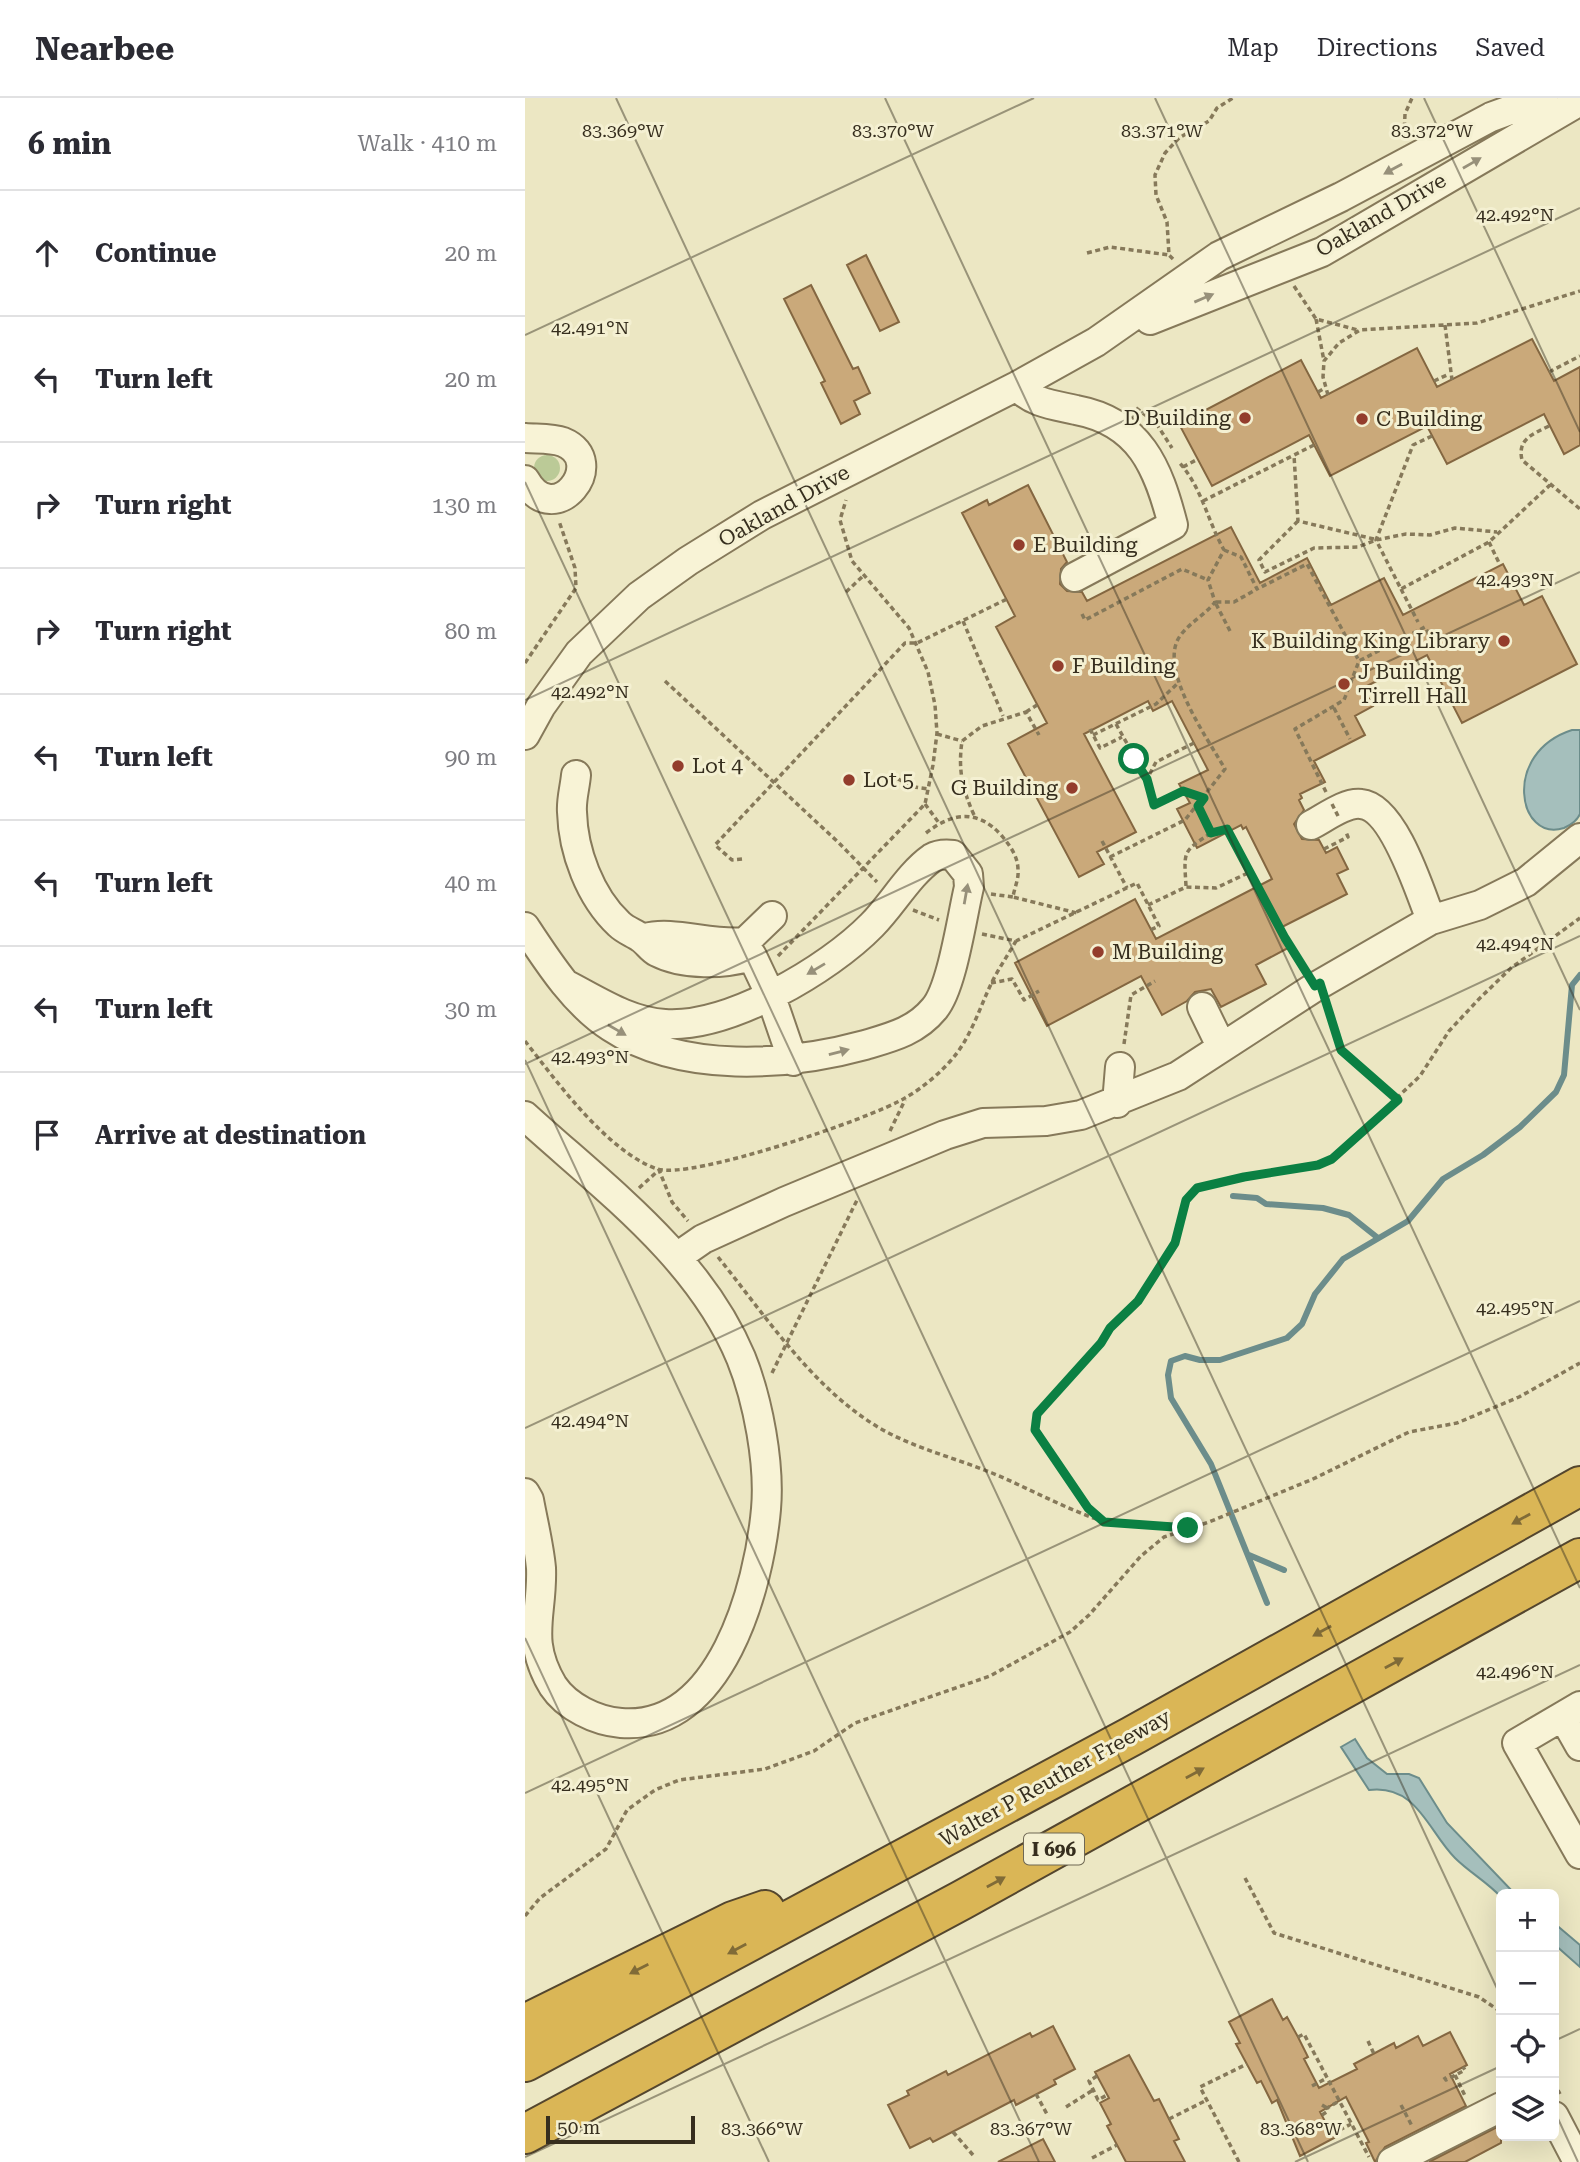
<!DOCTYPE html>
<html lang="en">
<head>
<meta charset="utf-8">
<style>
  body { margin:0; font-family:"Roboto Serif",serif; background:#f2f2f3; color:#2b2b33 }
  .controls { position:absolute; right:21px; bottom:21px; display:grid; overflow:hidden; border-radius:10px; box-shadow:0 7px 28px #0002 }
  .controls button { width:63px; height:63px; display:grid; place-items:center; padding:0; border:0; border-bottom:2px solid #e1e1e2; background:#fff; color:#2b2b33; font:35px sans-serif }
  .scale { position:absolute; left:21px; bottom:18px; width:149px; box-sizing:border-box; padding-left:7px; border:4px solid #362e1e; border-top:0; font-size:19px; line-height:24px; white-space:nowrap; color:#362e1e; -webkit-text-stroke:5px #f4f0d2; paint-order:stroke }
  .stop { position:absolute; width:21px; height:21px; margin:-16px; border:5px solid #0b8043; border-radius:50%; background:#fff }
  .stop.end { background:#0b8043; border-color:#fff; box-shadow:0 2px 7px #0008 }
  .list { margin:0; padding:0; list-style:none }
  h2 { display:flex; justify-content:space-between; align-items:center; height:91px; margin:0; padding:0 28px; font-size:30px }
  h2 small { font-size:23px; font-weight:400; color:#7c7c81 }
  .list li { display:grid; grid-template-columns:46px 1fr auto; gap:21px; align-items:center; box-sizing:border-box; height:126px; padding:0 28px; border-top:2px solid #e1e1e2 }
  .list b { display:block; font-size:26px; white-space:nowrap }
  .list em { font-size:23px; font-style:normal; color:#7c7c81 }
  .icon { flex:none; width:38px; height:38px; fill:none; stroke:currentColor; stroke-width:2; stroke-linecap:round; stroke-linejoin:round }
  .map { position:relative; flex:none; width:1055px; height:2064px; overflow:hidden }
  header { display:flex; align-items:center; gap:42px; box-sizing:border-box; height:98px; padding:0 35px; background:#fff; border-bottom:2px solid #e1e1e2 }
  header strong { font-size:33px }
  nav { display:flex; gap:38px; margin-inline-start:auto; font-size:24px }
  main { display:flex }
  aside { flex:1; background:#fff }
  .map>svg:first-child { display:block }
  .green { fill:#bbca97 }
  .water { fill:#a5bfbc; stroke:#6c8d8b; stroke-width:2 }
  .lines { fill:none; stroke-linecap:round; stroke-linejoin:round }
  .stream { stroke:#6c8d8b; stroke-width:6 }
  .building { fill:#caa97a; stroke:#846741; stroke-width:2 }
  .minor-casing { stroke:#86795a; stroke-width:32 }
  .highway-casing { stroke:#54462e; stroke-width:42 }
  .path { stroke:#86795a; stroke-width:3.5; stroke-dasharray:5 3.5; stroke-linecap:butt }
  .minor { stroke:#f8f3d6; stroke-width:28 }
  .highway { stroke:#dab656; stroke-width:38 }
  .path-bridge { stroke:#86795a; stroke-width:3.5; stroke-dasharray:5 3.5; stroke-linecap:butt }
  .oneway { fill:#97907a }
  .oneway2 { fill:#806b37 }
  .route { stroke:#0b8043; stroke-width:9 }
  .ticks { fill:none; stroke:#362e1e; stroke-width:2; stroke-opacity:0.45 }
  .poi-dot { fill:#933d2c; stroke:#f4f0d2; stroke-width:2.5 }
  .labels { text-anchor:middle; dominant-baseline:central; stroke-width:6; stroke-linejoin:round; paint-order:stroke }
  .shield { fill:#f4f0d2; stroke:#6f6854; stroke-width:2 }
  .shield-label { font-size:19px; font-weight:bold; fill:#362e1e }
  .street-label { font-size:21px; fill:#362e1e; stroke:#f4f0d2 }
  .poi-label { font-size:21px; fill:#362e1e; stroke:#f4f0d2; text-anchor:start }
  .ticks-label { font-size:18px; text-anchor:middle; fill:#362e1e; stroke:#f4f0d2; stroke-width:6; stroke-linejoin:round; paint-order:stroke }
</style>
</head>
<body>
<header>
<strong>Nearbee</strong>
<nav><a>Map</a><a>Directions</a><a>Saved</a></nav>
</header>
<main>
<aside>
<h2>6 min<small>Walk · 410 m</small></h2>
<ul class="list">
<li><svg class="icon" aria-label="ahead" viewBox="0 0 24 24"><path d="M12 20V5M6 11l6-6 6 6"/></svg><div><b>Continue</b></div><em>20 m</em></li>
<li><svg class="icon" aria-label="left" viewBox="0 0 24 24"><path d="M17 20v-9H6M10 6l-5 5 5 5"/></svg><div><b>Turn left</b></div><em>20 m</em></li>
<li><svg class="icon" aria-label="right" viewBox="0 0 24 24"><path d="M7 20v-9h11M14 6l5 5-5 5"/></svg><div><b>Turn right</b></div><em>130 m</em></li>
<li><svg class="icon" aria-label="right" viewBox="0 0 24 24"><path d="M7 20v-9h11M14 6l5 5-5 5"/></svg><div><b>Turn right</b></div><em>80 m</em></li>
<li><svg class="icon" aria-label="left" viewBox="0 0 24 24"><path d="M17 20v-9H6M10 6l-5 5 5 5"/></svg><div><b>Turn left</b></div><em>90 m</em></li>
<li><svg class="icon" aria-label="left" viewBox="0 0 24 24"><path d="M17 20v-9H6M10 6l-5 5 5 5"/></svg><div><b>Turn left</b></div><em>40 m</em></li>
<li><svg class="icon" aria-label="left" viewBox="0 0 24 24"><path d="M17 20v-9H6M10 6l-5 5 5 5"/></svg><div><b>Turn left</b></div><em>30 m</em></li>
<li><svg class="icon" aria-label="arrive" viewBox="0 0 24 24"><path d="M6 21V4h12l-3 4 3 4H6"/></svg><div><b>Arrive at destination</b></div></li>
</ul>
</aside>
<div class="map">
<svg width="1055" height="2064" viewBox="0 0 1055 2064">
  <rect width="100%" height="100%" fill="#ece7c3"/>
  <path class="green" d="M9 370a13 13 0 1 1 26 0a13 13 0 1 1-26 0Z"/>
  <path class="water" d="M1047 632H1055V716C1052 723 1046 727 1039 730 993 745 976 655 1047 632Z
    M830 1641 842 1660 862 1676H884L894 1680 922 1725 990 1796H976V1799C962 1784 944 1774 930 1760 903 1733 892 1686 844 1692L816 1649Z
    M1029 1825 1055 1847V1869L1029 1846Z"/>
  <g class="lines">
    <path class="stream" d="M708 1098 732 1100 741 1106 798 1110 824 1117 853 1140
      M724 1457 759 1472
      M742 1505 686 1366 646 1300 643 1277 646 1263 660 1258 675 1262H695L762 1240 777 1226 790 1196 818 1161 883 1123 918 1081 958 1057 995 1029 1031 994 1039 977 1047 887 1055 877"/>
  </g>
  <path class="building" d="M341 157 374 224 355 233 322 167Z
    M286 187 328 271 333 269 345 295 329 303 335 316 316 326 296 285 300 283 259 201Z
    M1007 241 1029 283 1055 269V347L1039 356 1019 316 922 366 902 328 805 378 784 337 687 388 654 326 776 262 796 300 892 250 912 289Z
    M503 387 542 464 536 471 535 486 542 493 557 494 562 503 706 429 735 485 782 460 806 507 859 480 878 517 978 466 999 507 1017 498 1052 566 937 625 902 557 838 590 848 608 830 618 840 637 789 663 800 684 775 696 777 700 774 702 779 712 769 726 777 741 794 742 801 755 812 749 823 771 812 776 822 796 753 831 763 850 731 867 741 886 696 909 686 891 670 894 662 903 637 917 616 878 522 928 490 865 610 801 631 841 747 781 721 729 718 731 716 727 672 750 652 711 665 705 654 686 683 672 647 603 628 613 623 603 559 636 611 734 572 754 579 766 554 779 483 646 522 625 471 529 490 518 437 415 462 402 464 407Z
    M747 1901 758 1922 762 1919 773 1939 783 1959 779 1961 794 1990 832 1971 829 1966 869 1945 871 1950 893 1938 898 1948 925 1934 942 1967 925 1976 941 2008 860 2049 850 2064 841 2045 844 2044 821 1999 795 2014 809 2040 775 2058 752 2002 747 2005 736 1983 732 1985 711 1946 715 1945 704 1924Z
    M528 1928 550 1971 529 1982 531 1986 491 2007 489 2002 408 2044 405 2040 385 2050 363 2007 384 1997 382 1993 421 1973 423 1977 505 1935 507 1939Z
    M604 1957 629 2003 634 2001 654 2041 649 2043 660 2064H601L582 2028 586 2026 575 2005 584 2000 570 1974Z
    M976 2027V2045L940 2064H904Z
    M518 2041 530 2064H473Z"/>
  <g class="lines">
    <g class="minor-casing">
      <path id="minor" d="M625 222 797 154 1055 3
        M492 288C507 305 529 307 551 312 615 324 633 369 648 427L550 479
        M0 340C12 341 27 340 38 344 85 363 30 435 0 382
        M0 637 16 608 54 555 114 498 163 463 237 417 492 288 571 244 694 158 816 99 966 19 1018 0
        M51 677C50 689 46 702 47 714 48 753 65 799 94 826 100 832 109 835 116 840 122 844 126 851 132 854 159 868 199 866 227 858L245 896 268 963
        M786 727C800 720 820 704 836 706 869 709 895 794 906 822
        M0 829C23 864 50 906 86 929 157 976 263 968 340 947 367 939 391 933 409 911 427 891 437 818 444 789L443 776 428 757C420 756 414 756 407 760 384 776 367 807 347 827 303 872 204 930 140 926 104 924 73 903 42 887
        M121 840C147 832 188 848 220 844L247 818
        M677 909 696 948
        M592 1005 595 969
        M0 1018C79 1090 174 1159 216 1260 233 1302 245 1366 241 1411 234 1489 196 1633 96 1625 71 1623 42 1609 28 1588 0 1542 18 1516 16 1470 14 1448 8 1424 4 1402L0 1395
        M152 1159 178 1141 259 1104 420 1037 458 1025 521 1023 556 1017 653 978 790 889 906 822 955 807 1001 784 1055 740
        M1055 1608 1038 1618 1055 1648
        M1038 1618 992 1645 1055 1756
        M1029 2018 1053 2064
        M867 2064 976 2009"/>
    </g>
    <g class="highway-casing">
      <path id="highway" d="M0 1926 208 1823 240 1812
        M0 1964 607 1638 1055 1388
        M0 2036 437 1802 1055 1460"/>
    </g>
    <path class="path" d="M879 38 880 16 887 0
      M562 155 585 149 644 157
      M648 161 644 157 642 124 631 97 630 77 640 55 654 40 684 23 692 10 708 0
      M769 188 791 221 833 232
      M791 221 799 263
      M920 227 927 282
      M1024 274 1055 258
      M909 283 924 276
      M793 294 800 290
      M803 297 798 279 799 263 814 245 835 232 952 225 1055 193
      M611 310 631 325 647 350
      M1024 328C1008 336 992 341 997 362L1055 411
      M907 338 888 347 851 442 876 491 964 444 1025 387
      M789 347 769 357 773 423 849 441
      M658 369 673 361
      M678 403 769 357
      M773 423 734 462 740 474 789 450 833 449 851 442 881 436 905 437 930 430 972 434
      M964 444 975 467
      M699 452 716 459 732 491 782 466 834 563 900 529 907 542 916 538
      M876 491 893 524
      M321 494 338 478
      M557 516 560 522 657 471 683 482
      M438 523 478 618
      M705 533 690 504H709L732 491
      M0 565 51 490 50 470 34 423
      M140 583 314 745 352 784
      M809 610 825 641
      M501 614 512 607
      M591 626 622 681
      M565 631 575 650 597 639
      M412 636 437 643
      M568 637 631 606 653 585
      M669 645 631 664 622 681 629 707 658 693 679 700
      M373 681 389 689 403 691
      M801 694 770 631 819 602 834 563
      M400 706 414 725
      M673 708 686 735 702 731 725 774
      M449 717C437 690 433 672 437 643L457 628 501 614 514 637
      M401 735C428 714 453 711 477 738 485 748 493 758 493 772 494 781 489 791 488 799L552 815
      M577 743 602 790
      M799 751 823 739 821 734
      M585 759 660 722 700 671C683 641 632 570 655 538 665 524 680 517 690 504L683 482 699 452C682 422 677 389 653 363
      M217 761 207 762 190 747 380 545H392L482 501
      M661 788C659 753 657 754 686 735
      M466 796 488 799
      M623 807 661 789 691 790 725 774 777 869
      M388 812 414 822
      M457 836 491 843 612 785 634 828 623 833
      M253 858 400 706 408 667 412 635 410 607 403 574 384 530 327 463 315 422 321 402
      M466 885 487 881 499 902 514 893
      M804 909 816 952 873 1002
      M0 943C32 984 82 1053 132 1071 166 1082 345 1021 380 1000 398 990 419 972 432 955 448 933 455 909 467 884 474 870 483 857 491 843
      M599 946 606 897 630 883
      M365 1033 380 1002
      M114 1090 134 1072 147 1104 163 1123
      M193 1159C239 1216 285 1286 348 1326 384 1349 428 1359 467 1375 503 1390 537 1409 574 1422
      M247 1275 333 1100
      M661 1430 579 1424 563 1410 510 1332 512 1316 576 1245 585 1230 613 1203 650 1145 661 1102 672 1090 719 1079 793 1067 807 1061 895 978 924 933 954 901 986 870 1055 820
      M720 1780 749 1835 954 1899 976 1914
      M0 1818 15 1800 81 1751 102 1712 130 1692 154 1682 240 1671 289 1653 330 1625 465 1578 545 1534 564 1517 616 1458 639 1439 684 1424 788 1381 884 1334 932 1325 994 1299 1055 1265
      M773 1939 779 1936 844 2059
      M843 1943 849 1956
      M930 1977 941 2000
      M572 1978 564 1983 573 2002 582 1997
      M919 1979 921 1982 940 1972 938 1969
      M1029 1985 1035 1996
      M787 1988 802 1980
      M511 1996 523 2018
      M797 2007 802 2010
      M876 2007 887 2028
      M541 2009 568 1992
      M797 2017 803 2013 802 2010 814 2003
      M644 2021 682 2002
      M428 2034 448 2057
      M807 2036 826 2026
      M567 2060 592 2047
      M714 2064 675 1989 722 1966"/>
    <use href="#minor" class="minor"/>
    <use href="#highway" class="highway"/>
    <path class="path-bridge" d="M807 706 814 720"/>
  </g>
  <defs><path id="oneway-solid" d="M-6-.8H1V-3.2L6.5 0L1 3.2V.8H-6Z" transform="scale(1.75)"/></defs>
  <g class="oneway">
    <use href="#oneway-solid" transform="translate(947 65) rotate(-30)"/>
    <use href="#oneway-solid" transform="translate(868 71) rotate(151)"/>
    <use href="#oneway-solid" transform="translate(679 200) rotate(-23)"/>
    <use href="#oneway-solid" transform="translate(441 796) rotate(-80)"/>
    <use href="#oneway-solid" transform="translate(291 871) rotate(149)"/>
    <use href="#oneway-solid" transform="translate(92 932) rotate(30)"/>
    <use href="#oneway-solid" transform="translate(314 954) rotate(-15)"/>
  </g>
  <g class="oneway2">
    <use href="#oneway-solid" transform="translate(996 1421) rotate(151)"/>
    <use href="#oneway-solid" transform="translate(797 1533) rotate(151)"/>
    <use href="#oneway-solid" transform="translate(869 1565) rotate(-29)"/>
    <use href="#oneway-solid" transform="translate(670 1675) rotate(-29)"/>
    <use href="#oneway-solid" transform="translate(471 1784) rotate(-29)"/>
    <use href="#oneway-solid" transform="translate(212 1851) rotate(152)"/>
    <use href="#oneway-solid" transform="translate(114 1871) rotate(153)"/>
  </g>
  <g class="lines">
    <path class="route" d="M609 661 622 681 629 707 658 693 679 700 673 708 686 735 702 731 760 840 790 888 795 885 816 952 873 1002 807 1061 793 1067 719 1079 672 1090 661 1102 650 1145 613 1203 585 1230 576 1245 512 1316 510 1332 563 1410 579 1424 663 1430"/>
  </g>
  <path class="ticks" d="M91 0 976 1899M360 0 1055 1490M630 0 1055 912M899 0 1055 334M0 237 509 0M0 384 783 2064M0 602 1055 110M0 962 514 2064M0 966 1055 474M0 1330 1055 838M0 1540 244 2064M0 1695 1055 1203M1029 1943 1055 1931M1029 2012 1053 2064M0 2059 1055 1567M770 2064 976 1968"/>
  <g class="poi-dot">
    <circle cx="720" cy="320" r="7"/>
    <circle cx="837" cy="321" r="7"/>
    <circle cx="494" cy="447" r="7"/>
    <circle cx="979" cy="543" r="7"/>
    <circle cx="533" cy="568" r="7"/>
    <circle cx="819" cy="586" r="7"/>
    <circle cx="153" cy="668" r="7"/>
    <circle cx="324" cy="682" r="7"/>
    <circle cx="547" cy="690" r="7"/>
    <circle cx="573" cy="854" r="7"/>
  </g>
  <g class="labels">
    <rect class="shield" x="499" y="1735.5" width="60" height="31" rx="5"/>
    <g class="shield-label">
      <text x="529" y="1751">I 696</text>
    </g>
    <g class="street-label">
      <text transform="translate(856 117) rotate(-30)">Oakland Drive</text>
      <text transform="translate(259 408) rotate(-29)">Oakland Drive</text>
      <text transform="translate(530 1680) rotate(-29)">Walter P Reuther Freeway</text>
    </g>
    <g class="poi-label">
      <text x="706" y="320" text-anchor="end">D Building</text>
      <text x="851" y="321">C Building</text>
      <text x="508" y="447">E Building</text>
      <text x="965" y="543" text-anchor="end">K Building King Library</text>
      <text x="547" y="568">F Building</text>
      <text x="833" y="574">J Building<tspan x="833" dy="24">Tirrell Hall</tspan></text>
      <text x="167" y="668">Lot 4</text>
      <text x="338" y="682">Lot 5</text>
      <text x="533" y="690" text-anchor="end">G Building</text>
      <text x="587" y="854">M Building</text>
    </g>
  </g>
  <g class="ticks-label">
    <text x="98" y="39">83.369°W</text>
    <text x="368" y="39">83.370°W</text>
    <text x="637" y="39">83.371°W</text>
    <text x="907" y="39">83.372°W</text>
    <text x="990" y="123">42.492°N</text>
    <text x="65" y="236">42.491°N</text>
    <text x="990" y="488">42.493°N</text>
    <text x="65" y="600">42.492°N</text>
    <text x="990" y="852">42.494°N</text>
    <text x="65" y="965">42.493°N</text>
    <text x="990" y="1216">42.495°N</text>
    <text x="65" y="1329">42.494°N</text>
    <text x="990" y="1580">42.496°N</text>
    <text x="65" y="1693">42.495°N</text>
    <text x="237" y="2037">83.366°W</text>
    <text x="506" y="2037">83.367°W</text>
    <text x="776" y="2037">83.368°W</text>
  </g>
</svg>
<div class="controls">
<button>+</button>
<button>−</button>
<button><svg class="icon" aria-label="locate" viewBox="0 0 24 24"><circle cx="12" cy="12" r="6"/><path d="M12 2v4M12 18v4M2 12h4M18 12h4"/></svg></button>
<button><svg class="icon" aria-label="layers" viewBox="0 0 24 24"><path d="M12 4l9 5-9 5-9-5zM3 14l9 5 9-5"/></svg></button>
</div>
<div class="scale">50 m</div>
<div class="stop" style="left:609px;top:661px"></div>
<div class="stop end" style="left:663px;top:1430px"></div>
</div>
</main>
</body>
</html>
